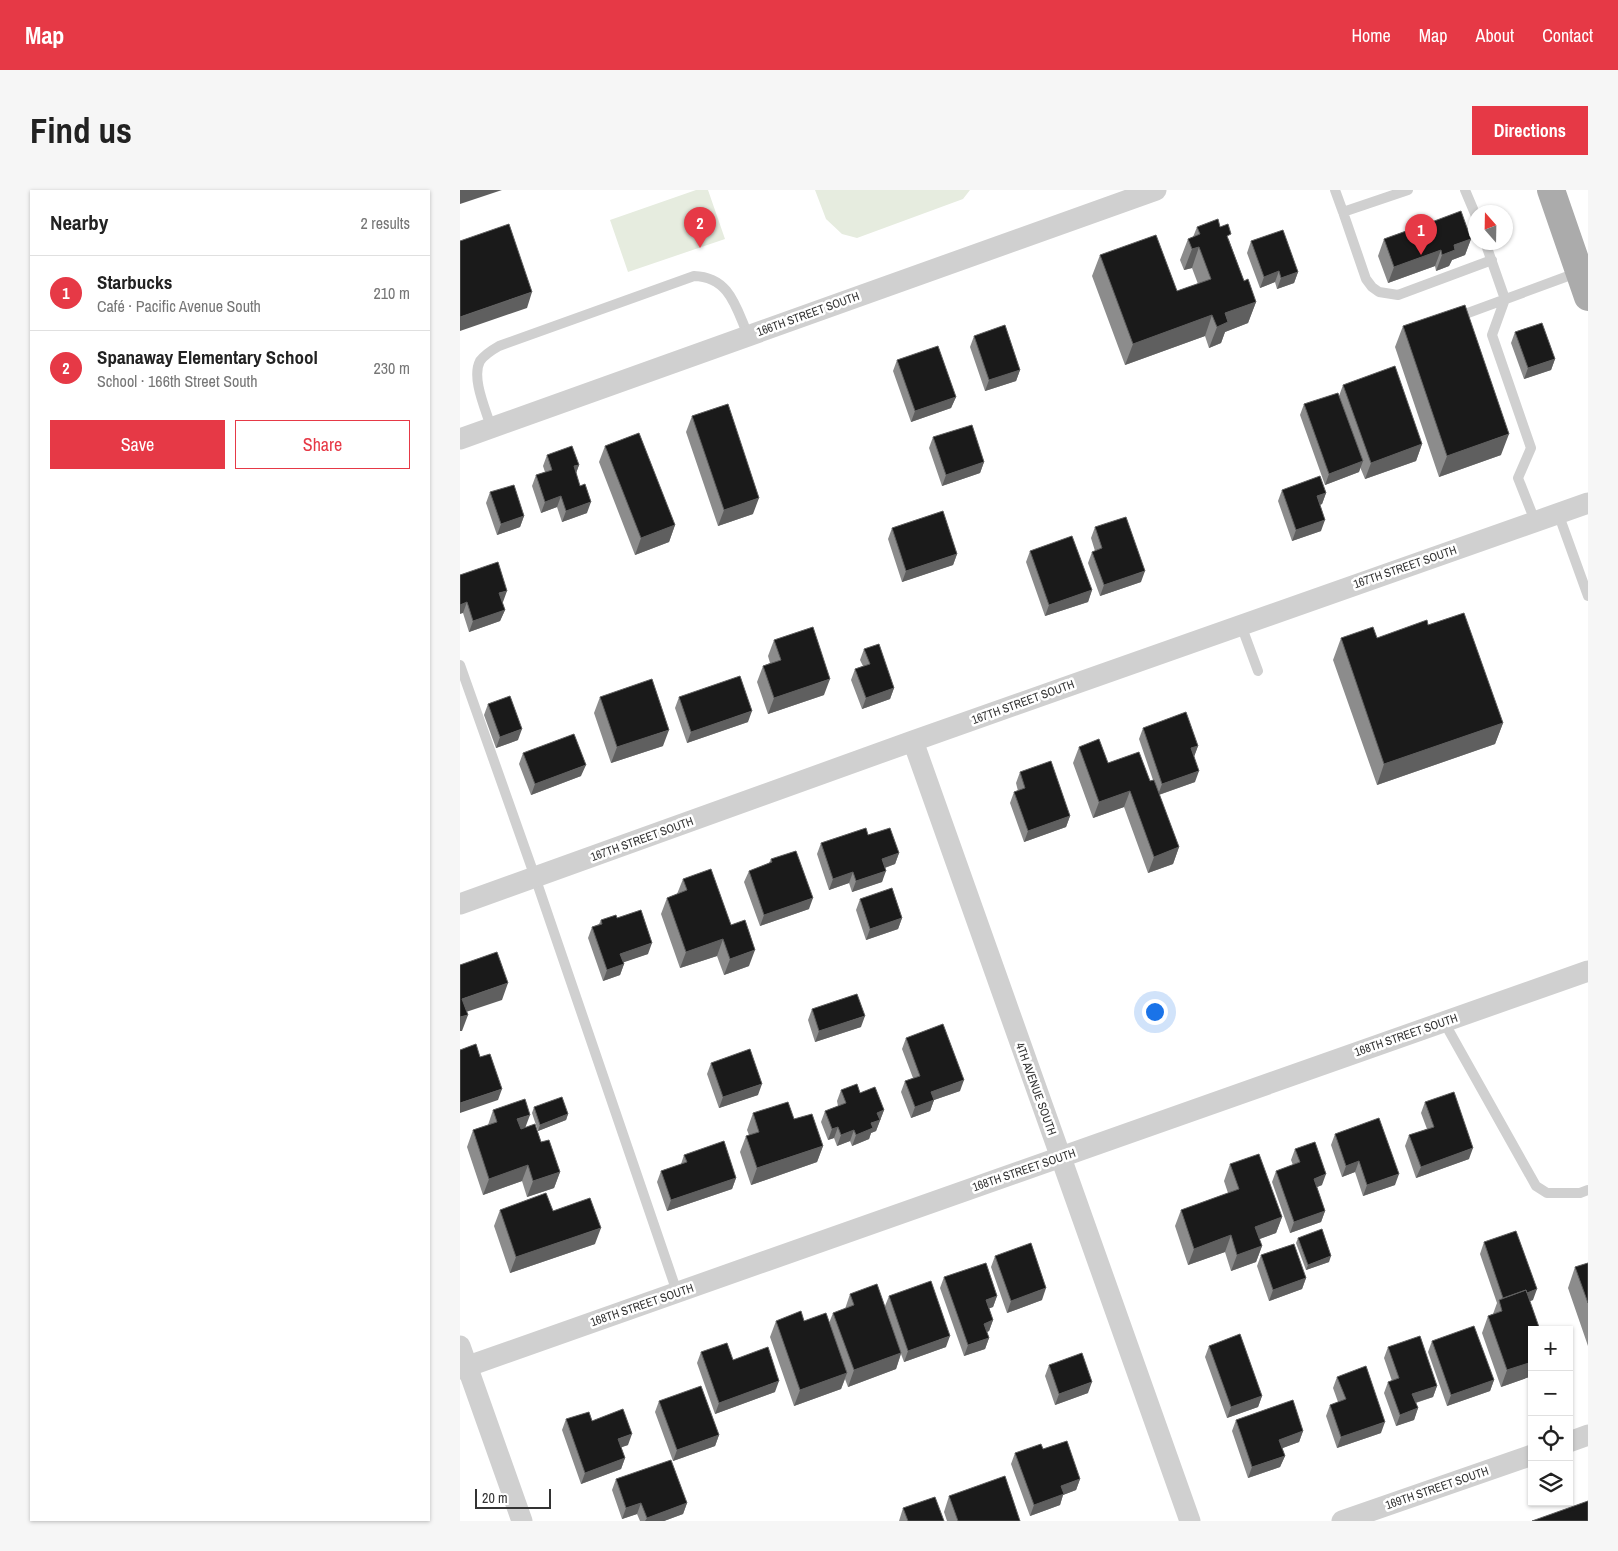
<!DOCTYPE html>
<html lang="en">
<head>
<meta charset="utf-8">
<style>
  body { margin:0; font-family:"Archivo Narrow",sans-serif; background:#f6f6f6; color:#222 }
  .controls { position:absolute; right:15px; bottom:15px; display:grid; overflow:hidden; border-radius:0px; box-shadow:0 1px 4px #0004 }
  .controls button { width:45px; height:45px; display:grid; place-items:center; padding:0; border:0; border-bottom:1px solid #e0e0e0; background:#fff; color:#222; font:25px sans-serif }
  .compass { position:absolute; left:1008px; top:15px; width:45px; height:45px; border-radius:50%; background:#fff; box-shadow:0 1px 4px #0004; rotate:340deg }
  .scale { position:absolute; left:15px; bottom:12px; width:76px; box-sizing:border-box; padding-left:5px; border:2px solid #333; border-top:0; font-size:14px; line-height:18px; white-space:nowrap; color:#333; -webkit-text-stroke:4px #fff; paint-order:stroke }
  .you { position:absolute; left:694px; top:821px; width:18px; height:18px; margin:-12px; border:4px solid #fff; border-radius:50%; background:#1a73e8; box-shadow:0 0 0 8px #1a73e833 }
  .badge { display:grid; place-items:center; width:32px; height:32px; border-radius:50%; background:#e63946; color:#fff; font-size:16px; font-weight:700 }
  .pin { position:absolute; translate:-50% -41px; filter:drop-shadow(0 1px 2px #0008) }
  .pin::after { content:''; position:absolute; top:26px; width:18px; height:15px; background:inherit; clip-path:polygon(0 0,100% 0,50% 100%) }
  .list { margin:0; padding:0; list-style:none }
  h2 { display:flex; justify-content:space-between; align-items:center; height:65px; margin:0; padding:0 20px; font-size:21px }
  h2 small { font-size:16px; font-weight:400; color:#767676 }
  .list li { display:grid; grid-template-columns:32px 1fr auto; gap:15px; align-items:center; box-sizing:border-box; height:75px; padding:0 20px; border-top:1px solid #e0e0e0 }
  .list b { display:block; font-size:19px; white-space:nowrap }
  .list p { margin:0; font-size:16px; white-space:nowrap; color:#767676 }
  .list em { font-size:16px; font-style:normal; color:#767676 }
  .actions { display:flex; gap:10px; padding:15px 20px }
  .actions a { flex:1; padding:11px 0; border:1px solid #e63946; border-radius:0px; text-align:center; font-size:18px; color:#e63946 }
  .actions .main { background:#e63946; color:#fff }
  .icon { flex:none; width:28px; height:28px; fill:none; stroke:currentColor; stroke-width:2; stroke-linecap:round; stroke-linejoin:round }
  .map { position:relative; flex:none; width:1128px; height:1331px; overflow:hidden; border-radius:0px }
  header { display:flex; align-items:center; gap:30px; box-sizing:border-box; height:70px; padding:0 25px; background:#e63946; color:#fff }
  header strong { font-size:24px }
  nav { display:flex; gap:28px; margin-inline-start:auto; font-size:18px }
  .intro { display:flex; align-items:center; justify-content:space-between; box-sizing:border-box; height:120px; padding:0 30px }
  h1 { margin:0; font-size:35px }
  .button { padding:12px 22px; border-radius:0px; background:#e63946; color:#fff; font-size:18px; font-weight:700 }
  main { display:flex; gap:30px; padding:0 30px }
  aside { flex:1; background:#fff; border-radius:0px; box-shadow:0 1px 4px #0004 }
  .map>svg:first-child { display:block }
  .green { fill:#e6ecdf }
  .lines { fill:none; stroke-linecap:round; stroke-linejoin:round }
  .service { stroke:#d0d0d0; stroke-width:10 }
  .minor { stroke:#d0d0d0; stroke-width:21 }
  .primary { stroke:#ababab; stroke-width:28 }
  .wall { fill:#8c8c8c }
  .shaded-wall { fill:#5f5f5f }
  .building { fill:#1a1a1a; stroke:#5f5f5f }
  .labels { text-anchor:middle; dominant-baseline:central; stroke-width:5; stroke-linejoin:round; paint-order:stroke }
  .street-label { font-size:12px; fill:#333; stroke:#fff }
</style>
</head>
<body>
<header>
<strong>Map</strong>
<nav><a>Home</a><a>Map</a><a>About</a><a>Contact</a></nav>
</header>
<div class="intro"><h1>Find us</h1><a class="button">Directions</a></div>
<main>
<aside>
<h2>Nearby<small>2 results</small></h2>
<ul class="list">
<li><span class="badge">1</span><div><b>Starbucks</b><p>Café · Pacific Avenue South</p></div><em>210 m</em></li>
<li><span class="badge">2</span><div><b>Spanaway Elementary School</b><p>School · 166th Street South</p></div><em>230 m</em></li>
</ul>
<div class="actions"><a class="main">Save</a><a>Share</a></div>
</aside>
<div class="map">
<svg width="1128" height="1331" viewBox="0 0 1128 1331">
  <rect width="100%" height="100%" fill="#fff"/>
  <path class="green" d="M236 0H248L265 49 168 82 150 30Z
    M355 0H510L503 9 397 48 382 44 366 29Z"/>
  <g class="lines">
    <path class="service" d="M875 0 883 22 948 0
      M1005 0 1016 26
      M883 22 906 89 912 97 919 102 938 105 1032 70
      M1025 52 1045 109 1032 145 1071 258 1058 288 1075 331
      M997 127 1119 82
      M31 237C26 220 11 188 20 171 25 164 32 160 39 156L234 86C270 87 276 118 288 145
      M1098 323 1128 406
      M781 435 798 481
      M0 475 75 687 217 1102
      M984 832 1076 996 1087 1003H1120L1128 1000"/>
    <path class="minor" d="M0 249 696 0
      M453 551 730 1331
      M0 714 453 551 1128 313
      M0 1156 62 1331
      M0 1179 1128 781
      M1109 1252 1128 1245
      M882 1331 1072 1265"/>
    <path class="primary" d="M1091 0 1128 107"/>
  </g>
  <path class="wall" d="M969 33 1011 49 1005 65 992 70 989 76 976 81 975 76 928 93 918 66 924 49 946 41 948 36Z
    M737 37H760L769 50 784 91 796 112 788 133 765 142 761 153 749 158 745 146 665 175 632 86 640 65 717 101 738 94 732 78 724 80 720 70 728 49 733 47Z
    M791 51 838 82 834 93 817 99 815 92 800 98 787 63Z
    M943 136 1041 265 979 287 935 157Z
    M1055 142 1095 169 1091 180 1064 189 1051 153Z
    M514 146 560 180 556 191 525 201 510 157Z
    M437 170 496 207 491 218 451 232 433 181Z
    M883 195 962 254 956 271 905 289 900 277 899 282 865 295 840 225 844 214 879 206Z
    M232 226 293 324 258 336 226 242Z
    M473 247 524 272 520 283 482 296 469 258Z
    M145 256 215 335 209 352 175 365 139 272Z
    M87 265 119 275 116 283 127 323 102 332 97 317 81 323 72 296 76 285 85 282 83 276Z
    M822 300 866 303 862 314 860 315 861 341 832 351 818 311Z
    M30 302 64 326 60 337 37 345 26 313Z
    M635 337 681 392 640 406 628 373 632 362 635 361 631 348Z
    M432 338 497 364 493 375 442 392 428 349Z
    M570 361 632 400 628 412 585 426 566 372Z
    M0 385 43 412H42L45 420 40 431 9 442 3 423Z
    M881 448H917L1043 533 1035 554 917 595 873 470Z
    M314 450 364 505 308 524 297 492 303 476 310 473 308 466Z
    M404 459 434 498 430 509 402 519 391 490 395 479 403 476 400 470Z
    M140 507 203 556 151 573 134 523Z
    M219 507 288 532 227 553 215 518Z
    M28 514 58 550 36 558 24 525Z
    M683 538 738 556 734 566 735 592 699 605 719 657 713 674 688 683 664 617 633 628 613 573 619 557 648 573 690 591 693 590 679 549Z
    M63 563 121 586 71 605 59 574Z
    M560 582 610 626 606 637 564 652 550 613 554 602 558 601 556 593Z
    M408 645 439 663 435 674 425 678 422 692 392 702 389 693 369 700 357 664 361 653Z
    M311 669 349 719 300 736 284 692 289 681 309 673Z
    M223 689 271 735 289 776 264 785 257 766 220 778 201 724 207 708 217 704Z
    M400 709 442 728 438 739 406 750 396 720Z
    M157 728 188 764 163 772 164 774 160 785 143 791 128 748 132 737 139 734 141 730Z
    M352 819 401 837 355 852 348 830Z
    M446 848 500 901 474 910 470 921 451 928 441 902 445 891 453 888 442 859Z
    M251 873 298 905 259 918 247 884Z
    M381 900 400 903 424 920 416 941 411 943 409 949 392 956 390 951 377 956 374 948 368 950 361 932 365 921 378 916 377 911Z
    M965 912 1009 969 956 988 945 956 949 945 967 939 961 923Z
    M74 917 108 924 106 930 78 941 72 923Z
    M33 920 66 937 81 952 100 982 94 998 67 1007 62 991 23 1005 7 957 13 940 28 935Z
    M293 923 334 929 363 956 357 972 291 995 280 962 286 946 289 945 287 940Z
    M875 944 935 995 903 1006 895 982 882 987 871 955Z
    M835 959 862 995 857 997 865 1021 861 1032 830 1043 812 992 816 981 833 975 831 970Z
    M224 965 276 988 272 999 207 1021 197 992 201 981 221 974Z
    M770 974 822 1027 816 1043 799 1049 802 1056 796 1072 771 1081 765 1062 728 1075 715 1036 721 1020 768 1003 764 991Z
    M40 1020 93 1021 135 1054 50 1083 34 1036Z
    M838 1048 869 1072 846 1080 836 1053Z
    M1024 1052 1073 1110 1070 1111 1072 1140V1186L1041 1197 1022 1143 1028 1126 1033 1124 1037 1113 1020 1064Z
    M801 1065 846 1088 842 1099 809 1111 797 1076Z
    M535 1066 582 1110 547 1123 531 1077Z
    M1128 1073V1156L1108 1098 1115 1077Z
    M484 1087 537 1106 533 1117 529 1118 533 1130 529 1141 527 1142 529 1148 525 1159 504 1166 480 1098Z
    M390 1104 425 1116 429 1106 486 1157 444 1172 441 1164 436 1179 388 1197 385 1189 381 1199 334 1216 310 1147 316 1131H344L369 1133 373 1123 385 1119Z
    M972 1151 1034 1190 1030 1201 987 1216 968 1162Z
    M749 1156 802 1206 798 1217 767 1228 745 1167Z
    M928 1157 977 1196 973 1207 956 1213 958 1218 954 1230 936 1236 924 1203 928 1192 932 1191 924 1168Z
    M241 1162 273 1170 315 1202 255 1224 237 1173Z
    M589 1175 628 1203 595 1215 585 1186Z
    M877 1187 921 1243 877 1258 866 1226 870 1215 878 1212 873 1198Z
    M199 1211 259 1245 255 1256 213 1271 195 1222Z
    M106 1229 132 1231 168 1255 161 1257 165 1268 161 1279 121 1294 102 1240Z
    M776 1230 843 1241 839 1252 822 1258 825 1266 820 1277 788 1288 772 1241Z
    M583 1259 620 1289 616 1300 603 1305 600 1315 570 1326 551 1274 555 1263Z
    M156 1289 227 1313 223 1324 204 1331H180L177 1324 162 1329 152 1300Z
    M489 1306 560 1331H487L484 1322Z
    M443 1318 484 1331H439Z"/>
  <path class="shaded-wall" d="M0 0H42L0 14Z
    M1011 49 1005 65 992 70 989 76 976 81 982 65 994 55Z
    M739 57 732 78 724 80 732 59Z
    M981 60 975 76 928 93 934 77Z
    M819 81 815 92 800 98 804 87Z
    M838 82 834 93 817 99 821 88Z
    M72 102 67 118 0 141V127Z
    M796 112 788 133 765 142 761 153 749 158 757 137 765 123Z
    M752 125 745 146 665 175 673 154Z
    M1095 169 1091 180 1064 189 1068 178Z
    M560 180 556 191 525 201 529 190Z
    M496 207 491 218 451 232 455 221Z
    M1049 244 1041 265 979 287 987 266Z
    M962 254 956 271 905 289 911 273Z
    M903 271 899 282 865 295 869 284Z
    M524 272 520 283 482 296 486 285Z
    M119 275 115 286 114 276Z
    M866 303 862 314 853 317 857 306Z
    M101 306 97 317 81 323 85 312Z
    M299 308 293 324 258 336 264 320Z
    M131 312 127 323 102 332 106 321Z
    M64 326 60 337 37 345 41 334Z
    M865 330 861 341 832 351 836 340Z
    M215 335 209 352 175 365 181 348Z
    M497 364 493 375 442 392 446 381Z
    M685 381 681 392 640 406 644 395Z
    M632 400 628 412 585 426 589 415Z
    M47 401 43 412 35 414 39 403Z
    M7 412 3 423 0 424V415Z
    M45 420 40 431 9 442 13 431Z
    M370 489 364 505 308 524 314 508Z
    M434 498 430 509 402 519 406 508Z
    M292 521 288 532 227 553 231 542Z
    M1043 533 1035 554 917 595 924 574Z
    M62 539 58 550 36 558 40 547Z
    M209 540 203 556 151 573 157 557Z
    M738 556 734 567 731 558Z
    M126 575 121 586 71 605 75 594Z
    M739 581 735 592 698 605 702 594Z
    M670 601 664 617 633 628 639 612Z
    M610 626 606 637 564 652 568 641Z
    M719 657 713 674 688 683 694 667Z
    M439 663 435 674 418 680 422 669Z
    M426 681 422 692 392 702 396 691Z
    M393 682 389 693 369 700 373 689Z
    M353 708 349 719 300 736 304 725Z
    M442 728 438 739 406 750 410 739Z
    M263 749 257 766 220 778 226 762Z
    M192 753 188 764 156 775 160 764Z
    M295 760 289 776 264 785 270 769Z
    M164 774 160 785 143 791 147 780Z
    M48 793 42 810 0 824 2 809Z
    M8 825 2 841H0V827Z
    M405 826 401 837 355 852 359 841Z
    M504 890 500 901 474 910 470 921 451 928 455 917 471 902Z
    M302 894 298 905 259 918 263 907Z
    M42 899 38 910 0 923V913Z
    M424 920 416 941 411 943 409 949 392 956 396 945 411 933 417 923Z
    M108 924 106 930 78 941 80 935Z
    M70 925 64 941 52 945 57 929Z
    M378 937 374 948 368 950 372 939Z
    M394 940 390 951 377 956 381 945Z
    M363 956 357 972 291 995 297 978Z
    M1013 958 1009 969 956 988 961 977Z
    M899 971 895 982 882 987 886 976Z
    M68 975 62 991 23 1005 29 989Z
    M100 982 94 998 67 1007 73 991Z
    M866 984 862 995 850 1000 854 989Z
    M939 984 935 995 903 1006 907 995Z
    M276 988 272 999 207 1021 211 1010Z
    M865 1021 861 1032 830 1043 834 1032Z
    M822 1027 816 1043 789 1053 795 1037Z
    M141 1038 135 1054 50 1083 56 1067Z
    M771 1045 765 1062 728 1075 734 1059Z
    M802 1056 796 1072 771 1081 777 1065Z
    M871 1066 869 1072 846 1080 848 1075Z
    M846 1088 842 1099 809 1111 813 1100Z
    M586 1098 582 1110 547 1123 551 1111Z
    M1077 1099 1073 1110 1042 1121 1044 1111Z
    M537 1106 533 1117 522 1121 526 1110Z
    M533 1130 529 1141 520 1145 524 1134Z
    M490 1146 486 1157 444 1172 448 1161Z
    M529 1148 525 1159 504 1166 508 1155Z
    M441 1163 436 1179 388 1197 394 1180Z
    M1072 1172V1186L1041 1197 1047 1180Z
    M387 1183 381 1199 334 1216 340 1200Z
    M1034 1190 1030 1201 987 1216 991 1205Z
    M319 1191 315 1202 255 1224 259 1213Z
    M632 1192 628 1203 595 1215 599 1204Z
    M977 1196 973 1207 948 1215 952 1204Z
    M802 1206 798 1217 767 1228 771 1217Z
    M958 1218 954 1230 936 1236 940 1225Z
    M925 1232 921 1243 877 1258 881 1247Z
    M843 1241 839 1252 815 1261 819 1250Z
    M172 1244 168 1255 154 1260 158 1249Z
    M259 1245 255 1256 213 1271 217 1260Z
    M825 1266 820 1277 788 1288 792 1277Z
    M165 1268 161 1279 121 1294 125 1283Z
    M620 1289 616 1300 603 1305 600 1315 570 1326 574 1315 601 1296Z
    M181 1313 177 1324 162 1329 166 1318Z
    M227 1313 223 1324 204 1331H185L187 1328Z"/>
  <path class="building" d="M1001 21 1011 49 994 55 995 60 982 65 981 60 934 77 924 49 949 40 948 36 967 29 969 33Z
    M758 29 760 37 768 34 771 44 767 46 784 91 788 89 796 112 765 123 768 132 757 137 752 125 673 154 640 65 696 45 717 101 751 89 739 57 732 59 728 49 740 44 737 37Z
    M49 34 72 102 0 127V51Z
    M823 40 838 82 821 88 819 81 804 87 791 51Z
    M1005 115 1049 244 987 266 943 136Z
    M1082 133 1095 169 1068 178 1055 142Z
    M545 135 560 180 529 190 514 146Z
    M478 156 496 207 455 221 437 170Z
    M935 176 962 254 911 273 883 195Z
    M878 203 903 271 869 284 844 214Z
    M268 214 299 308 264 320 232 226Z
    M512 235 524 272 486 285 473 247Z
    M179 243 215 335 181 348 145 256Z
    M112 256 119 275 114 276 120 296 125 294 131 312 106 321 101 306 85 312 76 285 92 280 87 265Z
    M860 286 866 303 857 306 865 330 836 340 822 300Z
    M54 295 64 326 41 334 30 302Z
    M483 321 497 364 446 381 432 338Z
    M666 327 685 381 644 395 632 362 642 358 635 337Z
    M612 346 632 400 589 415 570 361Z
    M38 372 47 401 39 403 45 420 13 431 7 412 0 415V385Z
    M1004 423 1043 533 924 574 881 448 913 437 917 448 967 430 968 435Z
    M353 437 370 489 314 508 303 476 321 470 314 450Z
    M419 454 434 498 406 508 395 479 410 474 404 459Z
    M280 486 292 521 231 542 219 507Z
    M192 489 209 540 157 557 140 507Z
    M50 506 62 539 40 547 28 514Z
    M726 522 738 556 731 558 739 581 702 594 683 538Z
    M114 544 126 575 75 594 63 563Z
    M639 549 648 573 679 562 690 591 694 590 719 657 694 667 670 601 639 612 619 557Z
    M591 571 610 626 568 641 554 602 565 598 560 582Z
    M406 638 408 645 430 638 439 663 422 669 426 681 396 691 393 682 373 689 361 653Z
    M336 661 353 708 304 725 289 681 312 672 311 669Z
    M251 679 271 735 285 730 295 760 270 769 263 749 226 762 207 708 227 700 223 689Z
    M432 698 442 728 410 739 400 709Z
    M181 720 192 753 160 764 164 774 147 780 132 737 142 734 141 730 156 725 157 728Z
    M37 762 48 793 2 809 8 825 0 827V775Z
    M397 804 405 826 359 841 352 819Z
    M483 834 504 890 471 902 474 910 455 917 445 891 460 886 446 848Z
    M16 854 20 867 30 864 42 899 0 913V860Z
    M290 859 302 894 263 907 251 873Z
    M397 894 400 903 415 897 424 920 417 923 420 930 411 933 413 938 396 945 394 940 381 945 378 937 372 939 365 921 386 913 381 900Z
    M994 902 1013 958 961 977 949 945 974 937 965 912Z
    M102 907 108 924 80 935 74 917Z
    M65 909 70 925 57 929 61 939 75 934 81 952 89 950 100 982 73 991 68 975 29 989 13 940 37 932 33 920Z
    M328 912 334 929 352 924 363 956 297 978 286 946 299 942 293 923Z
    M919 928 939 984 907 995 899 971 886 976 875 944Z
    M264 951 276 988 211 1010 201 981 227 972 224 965Z
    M855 952 866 984 854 989 865 1021 834 1032 816 981 840 972 835 959Z
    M799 964 822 1027 795 1037 802 1056 777 1065 771 1045 734 1059 721 1020 779 999 770 974Z
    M86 1003 93 1021 130 1008 141 1038 56 1067 40 1020Z
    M862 1039 871 1066 848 1075 838 1048Z
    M1056 1041 1077 1099 1067 1103 1066 1100 1043 1108 1024 1052Z
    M571 1053 586 1098 551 1111 535 1066Z
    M834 1054 846 1088 813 1100 801 1065Z
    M526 1073 537 1106 526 1110 533 1130 524 1134 529 1148 508 1155 484 1087Z
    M1128 1073V1113L1115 1077Z
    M471 1091 490 1146 448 1161 429 1106Z
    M417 1094 441 1163 394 1180 373 1123 394 1115 390 1104Z
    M1066 1100 1080 1140H1072V1172L1047 1180 1028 1126 1042 1121 1039 1110Z
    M341 1121 344 1131 366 1123 387 1183 340 1200 316 1131Z
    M1014 1136 1034 1190 991 1205 972 1151Z
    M780 1144 802 1206 771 1217 749 1156Z
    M960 1146 977 1196 952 1204 958 1218 940 1225 928 1192 939 1188 928 1157Z
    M267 1153 273 1170 308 1157 319 1191 259 1213 241 1162Z
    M622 1163 632 1192 599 1204 589 1175Z
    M906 1176 925 1232 881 1247 870 1215 886 1209 877 1187Z
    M241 1196 259 1245 217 1260 199 1211Z
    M833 1210 843 1241 819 1250 825 1266 792 1277 776 1230Z
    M163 1219 172 1244 158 1249 165 1268 125 1283 106 1229 129 1222 132 1231Z
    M607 1251 620 1289 601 1296 604 1304 574 1315 555 1263 581 1254 583 1259Z
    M211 1270 227 1313 187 1328 181 1313 166 1318 156 1289Z
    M545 1286 560 1331H498L489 1306Z
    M475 1307 484 1331H448L443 1318Z
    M1128 1311V1331H1072Z"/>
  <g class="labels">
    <g class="street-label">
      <text transform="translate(348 124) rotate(-20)">166TH STREET SOUTH</text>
      <text transform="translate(945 377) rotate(-19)">167TH STREET SOUTH</text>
      <text transform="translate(563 512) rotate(-20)">167TH STREET SOUTH</text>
      <text transform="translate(182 649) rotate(-20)">167TH STREET SOUTH</text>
      <text transform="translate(946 845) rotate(-19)">168TH STREET SOUTH</text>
      <text transform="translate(576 899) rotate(70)">4TH AVENUE SOUTH</text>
      <text transform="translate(564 980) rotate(-19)">168TH STREET SOUTH</text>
      <text transform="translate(182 1115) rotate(-19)">168TH STREET SOUTH</text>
      <text transform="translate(977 1298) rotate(-19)">169TH STREET SOUTH</text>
    </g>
  </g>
</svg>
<div class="controls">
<button>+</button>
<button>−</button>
<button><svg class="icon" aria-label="locate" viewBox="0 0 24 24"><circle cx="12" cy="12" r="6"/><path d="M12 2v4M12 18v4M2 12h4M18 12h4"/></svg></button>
<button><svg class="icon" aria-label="layers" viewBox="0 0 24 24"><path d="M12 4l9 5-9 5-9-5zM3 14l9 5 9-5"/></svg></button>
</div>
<svg class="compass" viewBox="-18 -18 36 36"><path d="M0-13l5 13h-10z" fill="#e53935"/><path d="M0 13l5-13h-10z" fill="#767676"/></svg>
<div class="scale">20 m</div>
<div class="you"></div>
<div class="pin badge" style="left:961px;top:65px">1</div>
<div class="pin badge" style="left:240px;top:58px">2</div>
</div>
</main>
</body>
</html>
